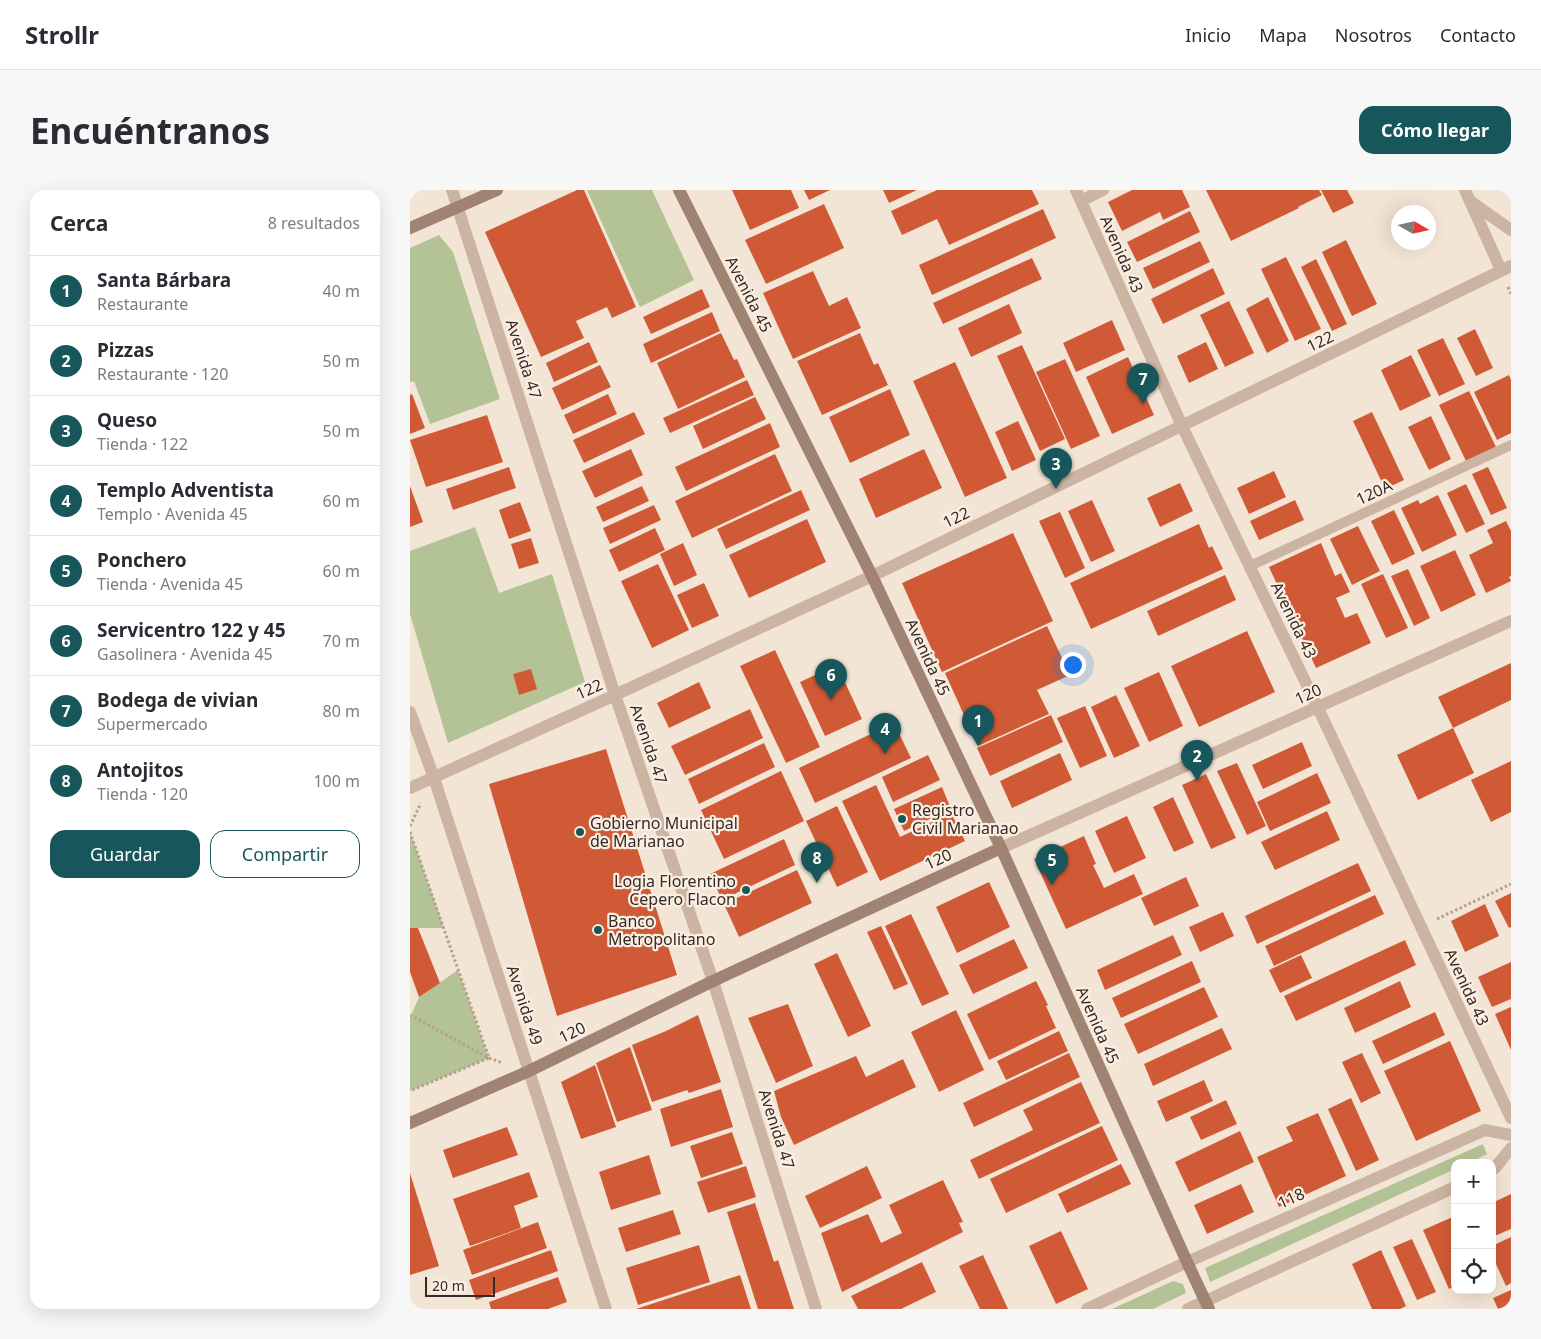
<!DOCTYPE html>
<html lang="es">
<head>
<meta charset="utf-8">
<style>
  body { margin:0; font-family:"Noto Sans",sans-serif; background:#f7f7f7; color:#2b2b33 }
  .controls { position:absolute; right:15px; bottom:15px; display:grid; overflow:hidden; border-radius:10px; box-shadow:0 5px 20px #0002 }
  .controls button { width:45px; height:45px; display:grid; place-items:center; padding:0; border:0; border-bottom:1px solid #e1e1e2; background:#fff; color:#2b2b33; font:25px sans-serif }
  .compass { position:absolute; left:981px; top:15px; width:45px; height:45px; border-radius:50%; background:#fff; box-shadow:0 5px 20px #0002; rotate:99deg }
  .scale { position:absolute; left:15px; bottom:12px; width:70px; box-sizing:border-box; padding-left:5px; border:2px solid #362a25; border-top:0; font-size:14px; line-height:18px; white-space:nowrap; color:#362a25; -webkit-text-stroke:4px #fbefe3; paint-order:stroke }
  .you { position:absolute; left:662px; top:474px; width:18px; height:18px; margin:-12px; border:4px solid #fff; border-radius:50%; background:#1a73e8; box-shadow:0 0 0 8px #1a73e833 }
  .badge { display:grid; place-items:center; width:32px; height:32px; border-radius:50%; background:#17575b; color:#fff; font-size:16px; font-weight:700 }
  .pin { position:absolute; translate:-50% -41px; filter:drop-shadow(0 1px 2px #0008) }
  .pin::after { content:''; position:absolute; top:26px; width:18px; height:15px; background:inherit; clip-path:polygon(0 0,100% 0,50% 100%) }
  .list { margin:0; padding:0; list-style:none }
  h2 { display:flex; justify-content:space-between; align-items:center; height:65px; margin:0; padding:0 20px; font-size:21px }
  h2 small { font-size:16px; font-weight:400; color:#7c7c81 }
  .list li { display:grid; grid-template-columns:32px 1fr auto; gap:15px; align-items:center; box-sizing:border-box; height:70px; padding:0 20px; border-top:1px solid #e1e1e2 }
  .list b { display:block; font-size:19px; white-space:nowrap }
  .list p { margin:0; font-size:16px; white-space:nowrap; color:#7c7c81 }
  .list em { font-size:16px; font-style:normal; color:#7c7c81 }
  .actions { display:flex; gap:10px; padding:15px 20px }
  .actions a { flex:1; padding:11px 0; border:1px solid #17575b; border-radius:15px; text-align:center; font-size:18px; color:#17575b }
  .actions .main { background:#17575b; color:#fff }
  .icon { flex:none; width:28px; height:28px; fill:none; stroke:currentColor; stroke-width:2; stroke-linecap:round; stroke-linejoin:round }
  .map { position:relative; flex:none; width:1101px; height:1119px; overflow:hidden; border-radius:15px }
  header { display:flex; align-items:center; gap:30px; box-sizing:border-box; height:70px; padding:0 25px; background:#fff; border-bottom:1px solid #e1e1e2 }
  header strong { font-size:24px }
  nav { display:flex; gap:28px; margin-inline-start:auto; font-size:18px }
  .intro { display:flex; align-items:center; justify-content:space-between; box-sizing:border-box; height:120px; padding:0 30px }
  h1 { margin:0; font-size:35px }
  .button { padding:12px 22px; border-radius:15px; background:#17575b; color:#fff; font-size:18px; font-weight:700 }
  main { display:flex; gap:30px; padding:0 30px }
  aside { flex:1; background:#fff; border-radius:15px; box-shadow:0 5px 20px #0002 }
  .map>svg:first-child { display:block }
  .green { fill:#b4c395 }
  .building { fill:#d15a36 }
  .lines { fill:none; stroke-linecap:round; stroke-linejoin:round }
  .path { stroke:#b89e8c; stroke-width:3; stroke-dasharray:2.5 2.5; stroke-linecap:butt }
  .lane { stroke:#ccb4a2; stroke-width:10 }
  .street { stroke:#ccb4a2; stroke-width:12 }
  .secondary { stroke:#a08373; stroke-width:12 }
  .poi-dot { fill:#17575b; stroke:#fbefe3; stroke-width:2 }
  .labels { text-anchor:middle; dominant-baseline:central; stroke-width:4.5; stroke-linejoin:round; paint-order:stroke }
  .street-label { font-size:16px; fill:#362a25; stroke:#fbefe3 }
  .poi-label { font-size:16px; fill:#362a25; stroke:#fbefe3; text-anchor:start }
</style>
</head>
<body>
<header>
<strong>Strollr</strong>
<nav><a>Inicio</a><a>Mapa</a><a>Nosotros</a><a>Contacto</a></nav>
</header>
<div class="intro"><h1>Encuéntranos</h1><a class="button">Cómo llegar</a></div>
<main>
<aside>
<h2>Cerca<small>8 resultados</small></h2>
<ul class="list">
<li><span class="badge">1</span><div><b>Santa Bárbara</b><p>Restaurante</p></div><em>40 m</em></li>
<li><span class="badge">2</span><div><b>Pizzas</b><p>Restaurante · 120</p></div><em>50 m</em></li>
<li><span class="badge">3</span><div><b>Queso</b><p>Tienda · 122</p></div><em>50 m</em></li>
<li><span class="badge">4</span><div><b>Templo Adventista</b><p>Templo · Avenida 45</p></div><em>60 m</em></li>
<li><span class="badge">5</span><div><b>Ponchero</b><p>Tienda · Avenida 45</p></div><em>60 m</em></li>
<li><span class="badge">6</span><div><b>Servicentro 122 y 45</b><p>Gasolinera · Avenida 45</p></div><em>70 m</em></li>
<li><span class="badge">7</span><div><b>Bodega de vivian</b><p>Supermercado</p></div><em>80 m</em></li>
<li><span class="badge">8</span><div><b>Antojitos</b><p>Tienda · 120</p></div><em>100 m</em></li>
</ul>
<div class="actions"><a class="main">Guardar</a><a>Compartir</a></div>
</aside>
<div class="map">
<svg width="1101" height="1119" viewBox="0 0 1101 1119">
  <rect width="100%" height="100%" fill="#f3e5d6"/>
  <path class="green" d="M177 0H242L284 90 230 117Z
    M29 45 43 62 90 209 20 234 4 191 0 192V58Z
    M65 337 89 403 142 384 175 492 38 553 0 424V361Z
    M0 642 34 738H0Z
    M48 780 79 868 0 901V828L9 807Z
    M1073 954 1077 964 1059 973H1045V979L800 1092 795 1078Z
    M763 1091 773 1094 776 1103 743 1119H702Z"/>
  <path class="building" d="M167 0H174L226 117 202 128 197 117 166 131 174 148 131 167 75 42Z
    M322 0H381L389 18 340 40Z
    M394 0H420L399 10Z
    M473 0H507L479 13Z
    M527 0H622L629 14 539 55 527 29 492 45 481 21Z
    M722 0H772L780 17 753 30 750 22 712 41 698 12Z
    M796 0H909L912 5 888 17 889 18 821 51Z
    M911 0H937L944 13 923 23Z
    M414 14 434 58 356 94 335 50Z
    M633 19 646 48 522 105 509 75Z
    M780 21 790 42 727 72 717 52Z
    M936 50 967 114 942 126 912 62Z
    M790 51 800 72 743 99 733 78Z
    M876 67 911 139 885 151 851 79Z
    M622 68 632 89 533 134 523 113Z
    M906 69 937 134 922 141 891 77Z
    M803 78 815 104 753 134 741 109Z
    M403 81 419 116 437 107 451 138 383 169 353 103Z
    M292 99 300 117 241 144 233 127Z
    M858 107 879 151 857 163 836 119Z
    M819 111 844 163 815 177 790 125Z
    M599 114 612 143 561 167 548 138Z
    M302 122 310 141 241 173 233 154Z
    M702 130 715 160 666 182 653 153Z
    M1065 139 1083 178 1066 186 1047 148Z
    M311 143 324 170 327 169 335 187 268 219 247 173Z
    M450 143 464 175 468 173 478 195 412 225 387 171Z
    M1033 148 1055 194 1029 206 1007 160Z
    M179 152 188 172 144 192 136 173Z
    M796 152 808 179 779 193 767 166Z
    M612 155 655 249 630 261 587 166Z
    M1001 165 1021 206 990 221 971 180Z
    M718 167 744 225 702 244 676 187Z
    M655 169 690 246 661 259 626 182Z
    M545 172 597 288 555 307 503 191Z
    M190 175 201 197 152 220 142 198Z
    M1099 185 1101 190V243L1087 250 1064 202Z
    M337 190 344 205 260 243 253 228Z
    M480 199 500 245 440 273 419 227Z
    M1059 201 1086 257 1056 271 1029 215Z
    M2 204 15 238 0 244V205Z
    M198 204 207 224 163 244 154 225Z
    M345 207 356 229 293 259 283 236Z
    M224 222 235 244 174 273 163 250Z
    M962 222 994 290 975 299 943 231Z
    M77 225 93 272 16 297 0 250Z
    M1021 226 1041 269 1019 280 998 237Z
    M608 231 626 270 602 281 585 242Z
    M360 233 370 257 276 301 265 277Z
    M221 259 233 285 185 308 172 281Z
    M514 259 532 298 466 328 449 289Z
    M365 264 382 301 282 348 265 311Z
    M99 277 106 298 43 320 36 299Z
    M1078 277 1097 318 1081 325 1062 284Z
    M864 281 876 307 839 324 827 298Z
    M770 293 783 321 750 337 737 308Z
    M1056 294 1075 334 1056 343 1037 303Z
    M0 296 13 332 0 337Z
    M232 296 239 311 193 332 186 317Z
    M391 300 400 320 316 359 307 339Z
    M1028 305 1047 345 1012 362 991 318 1008 310 1010 314Z
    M682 310 705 361 681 372 658 321Z
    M885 310 894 330 849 350 840 331Z
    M110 312 121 341 99 349 89 320Z
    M244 315 251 330 200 354 193 338Z
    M984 320 1005 364 982 375 961 331Z
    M650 322 675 378 655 388 629 331Z
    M397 329 416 372 339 408 319 365Z
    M1096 331 1101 341V386L1099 387 1101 391 1076 403 1059 365 1083 353 1077 340Z
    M789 334 799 358 802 356 813 379 681 439 660 393Z
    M948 336 970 381 942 395 920 349Z
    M245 338 255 360 209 382 199 360Z
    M603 343 643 431 532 482 492 393Z
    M121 348 129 373 109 379 101 354Z
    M273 353 287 385 264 396 250 364Z
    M911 353 925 386 931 383 940 402 926 408 935 428 947 423 961 453 906 478 859 377Z
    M1045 360 1066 405 1031 422 1010 376Z
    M248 374 279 440 242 458 211 391Z
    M998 379 1020 428 1004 436 981 386Z
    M973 384 998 438 976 448 951 394Z
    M815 385 826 410 748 446 737 421Z
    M294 393 309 426 282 438 267 405Z
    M637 436 660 485 627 500 639 524 568 556 535 483Z
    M837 441 865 502 789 537 761 476Z
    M365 460 410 557 376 573 330 476Z
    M1101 473V510L1043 538 1028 507Z
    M427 475 452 529 415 546 390 492Z
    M121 479 127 499 109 505 103 484Z
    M749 482 773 536 739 552 714 498Z
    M289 492 301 518 259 538 247 513Z
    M706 505 730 556 704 568 681 517Z
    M675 516 697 566 670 578 647 528Z
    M340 519 353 548 275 585 261 556Z
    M641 525 653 552 580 586 567 558Z
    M484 533 501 568 405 613 389 578Z
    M1043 538 1064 583 1008 610 987 565Z
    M892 552 902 576 853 599 842 575Z
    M354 553 365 577 289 614 278 589Z
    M196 559 267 785 147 826 79 594Z
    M650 563 662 590 602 618 590 591Z
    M518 565 530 590 483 612 472 587Z
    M1101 571V622L1081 632 1061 590Z
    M827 573 856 636 837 645 807 581Z
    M371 581 394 631 314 669 291 620Z
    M907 583 921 613 860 641 847 612Z
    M796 584 826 648 801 659 772 595Z
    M466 595 490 647 541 623 555 651 470 691 432 611Z
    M532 597 541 619 494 641 484 619Z
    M763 607 784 653 764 662 743 617Z
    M427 616 458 682 427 697 396 631Z
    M917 621 930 650 865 680 851 652Z
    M717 626 736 668 704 683 685 641Z
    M674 646 686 674 683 675 694 698 724 684 733 704 656 739 624 669Z
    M374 649 385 675 312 710 300 684Z
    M948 673 961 701 847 754 835 726Z
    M387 680 402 713 329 747 314 714Z
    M776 687 789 716 744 736 731 708Z
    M579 692 600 737 547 763 526 717Z
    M1101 703V737L1099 738 1085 711Z
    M965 705 974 724 864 776 855 756Z
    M1075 714 1089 746 1055 762 1041 731Z
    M813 722 824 746 790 762 779 737Z
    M501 724 539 804 512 816 475 736Z
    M471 736 498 794 484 800 457 742Z
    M0 738H8L30 793 9 807 0 782Z
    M763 745 772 765 695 800 687 780Z
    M604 749 618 778 563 804 549 775Z
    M995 750 1006 775 886 831 874 806Z
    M427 763 461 836 438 847 404 774Z
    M891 765 902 788 870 803 859 780Z
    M782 771 791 792 711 828 702 808Z
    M1101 772V809L1082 817 1068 787Z
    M626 791 638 815 636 816 646 838 579 870 557 824Z
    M990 791 1001 817 945 843 934 818Z
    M794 797 808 827 728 864 714 834Z
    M378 814 403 876 366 893 338 828Z
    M1101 817V860L1085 824Z
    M546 820 574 880 529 902 501 842Z
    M1025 822 1035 845 973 874 962 851Z
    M288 825 311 892 279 903 277 900 242 912 222 855 256 841Z
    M812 838 822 859 743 896 734 874Z
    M649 841 658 861 596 890 587 871Z
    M1040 851 1071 921 1006 951 974 881Z
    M220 857 242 920 207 932 186 873Z
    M659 863 670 887 564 937 553 913Z
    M952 863 971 903 951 913 932 872Z
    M446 866 456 887 493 869 506 897 384 955 371 927 364 901Z
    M185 875 206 937 171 949 151 892Z
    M794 890 803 911 756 932 747 911Z
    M671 892 690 933 569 989 560 970 623 940 613 920Z
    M311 899 323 937 261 957 250 919Z
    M941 908 969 970 946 981 918 919Z
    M816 910 827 934 791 950 780 927Z
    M908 923 936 986 869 1017 847 967 883 951 876 937Z
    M692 936 708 970 596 1023 580 989Z
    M97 937 108 965 43 988 33 960Z
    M830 941 844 972 779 1002 765 972Z
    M322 942 333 974 291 988 280 956Z
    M239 965 251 1004 201 1020 189 982Z
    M711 974 721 994 657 1023 648 1004Z
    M336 976 346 1007 298 1023 287 992Z
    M457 976 472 1008 410 1038 395 1006Z
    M119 982 128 1007 104 1016 111 1038 60 1056 43 1009Z
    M0 983 29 1076 0 1085Z
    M533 990 553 1032 549 1033 553 1042 432 1102 411 1043 458 1024 471 1053 492 1043 479 1015Z
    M831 994 844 1022 797 1044 784 1015Z
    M1101 1004V1039L1082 1047V1013Z
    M345 1013 364 1072 368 1070 384 1119H348L317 1022Z
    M263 1020 271 1044 216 1062 208 1038Z
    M1045 1026V1096L1039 1099 1013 1040Z
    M128 1032 137 1058 62 1085 53 1060Z
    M651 1041 678 1099 646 1114 619 1056Z
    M1101 1047V1093L1096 1096 1082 1065V1056Z
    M1002 1049 1026 1102 1007 1110 983 1057Z
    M289 1055 300 1092 228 1115 216 1078Z
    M141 1060 148 1081 66 1110 59 1090Z
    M971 1060 996 1116 990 1119H962L942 1074Z
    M573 1065 598 1119H570L549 1076Z
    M512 1072 526 1102 491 1119H448L441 1106Z
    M330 1085 341 1119H226Z
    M148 1087 157 1112 138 1119H81L79 1112Z
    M1101 1100V1119H1088L1083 1108Z"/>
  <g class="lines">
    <path class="path" d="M1098 97 1101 104
      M0 636 11 613
      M0 642 79 868 0 901
      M1027 729 1101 694
      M0 825 79 868 93 873"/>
    <path class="lane" d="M840 376 1101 255"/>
    <path class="street" d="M42 0 205 505 303 791 406 1119
      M666 0 772 236 908 518 1101 928
      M1055 0 1091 80
      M671 11 693 0
      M1060 11 1101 40
      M0 522 24 588 196 1119
      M0 598 205 505 462 386 1101 76
      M591 658 1101 431
      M1082 980 1085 978 1101 958
      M677 1119 777 1072 1075 940 1101 945
      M778 1119 1045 997"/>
    <path class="secondary" d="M269 0 462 386 591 658 777 1072 799 1119
      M0 38 87 0
      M0 933 119 881 303 791 591 658"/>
  </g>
  <g class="poi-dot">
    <circle cx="492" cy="629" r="5"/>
    <circle cx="170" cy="642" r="5"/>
    <circle cx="336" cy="700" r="5"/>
    <circle cx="188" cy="740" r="5"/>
  </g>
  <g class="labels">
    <g class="street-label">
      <text transform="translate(712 64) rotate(66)">Avenida 43</text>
      <text transform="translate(339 104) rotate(63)">Avenida 45</text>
      <text transform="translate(910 151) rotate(-26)">122</text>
      <text transform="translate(114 169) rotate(72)">Avenida 47</text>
      <text transform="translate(964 302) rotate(-25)">120A</text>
      <text transform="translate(546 327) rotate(-26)">122</text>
      <text transform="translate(884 430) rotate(64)">Avenida 43</text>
      <text transform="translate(518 467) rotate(65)">Avenida 45</text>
      <text transform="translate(179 499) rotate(-24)">122</text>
      <text transform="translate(898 504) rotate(-24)">120</text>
      <text transform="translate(239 554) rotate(71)">Avenida 47</text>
      <text transform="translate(528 669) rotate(-25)">120</text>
      <text transform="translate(1057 797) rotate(65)">Avenida 43</text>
      <text transform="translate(115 815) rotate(72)">Avenida 49</text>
      <text transform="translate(688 835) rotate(66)">Avenida 45</text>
      <text transform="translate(162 842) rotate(-26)">120</text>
      <text transform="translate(367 939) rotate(72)">Avenida 47</text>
      <text transform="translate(881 1008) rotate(-24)">118</text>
    </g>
    <g class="poi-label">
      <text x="502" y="620">Registro<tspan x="502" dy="18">Civil Marianao</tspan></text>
      <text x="180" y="633">Gobierno Municipal<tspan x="180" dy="18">de Marianao</tspan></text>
      <text x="326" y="691" text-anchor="end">Logia Florentino<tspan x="326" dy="18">Cepero Flacon</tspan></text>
      <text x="198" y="731">Banco<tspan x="198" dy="18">Metropolitano</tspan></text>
    </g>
  </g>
</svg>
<div class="controls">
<button>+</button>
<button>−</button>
<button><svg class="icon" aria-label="locate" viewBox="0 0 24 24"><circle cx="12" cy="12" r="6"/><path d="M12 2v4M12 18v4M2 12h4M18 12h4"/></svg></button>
</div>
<svg class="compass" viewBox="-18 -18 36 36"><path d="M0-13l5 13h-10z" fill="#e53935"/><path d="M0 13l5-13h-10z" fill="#7c7c81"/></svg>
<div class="scale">20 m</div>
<div class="you"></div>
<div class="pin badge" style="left:568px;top:556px">1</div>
<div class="pin badge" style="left:787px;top:591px">2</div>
<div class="pin badge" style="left:646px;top:299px">3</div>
<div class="pin badge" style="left:475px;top:564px">4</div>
<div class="pin badge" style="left:642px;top:695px">5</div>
<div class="pin badge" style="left:421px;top:510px">6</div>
<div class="pin badge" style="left:733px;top:214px">7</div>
<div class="pin badge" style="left:407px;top:693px">8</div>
</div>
</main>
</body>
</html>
